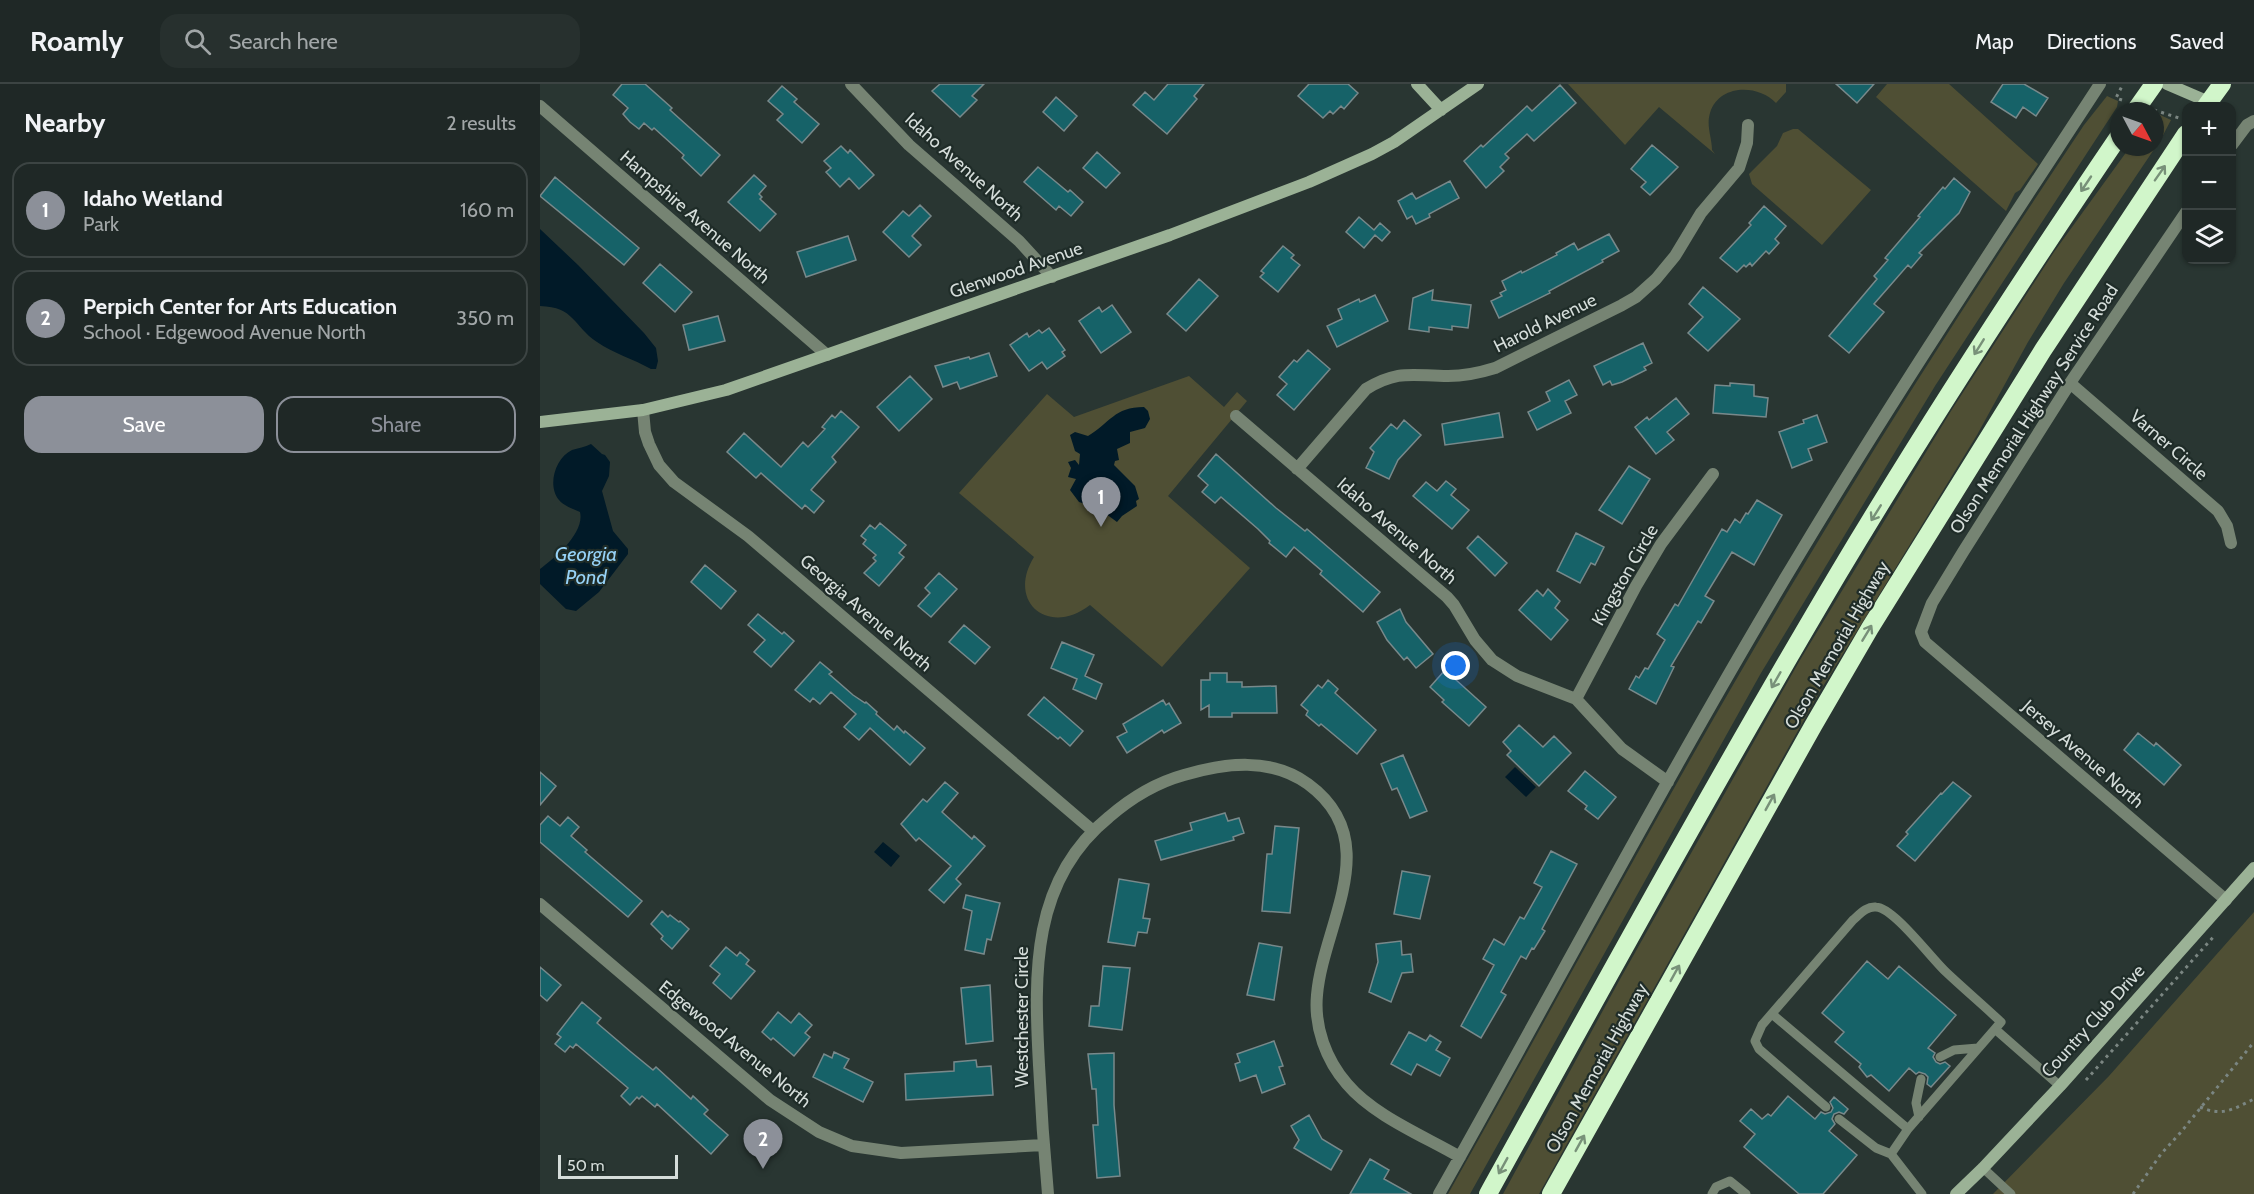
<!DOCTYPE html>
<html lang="en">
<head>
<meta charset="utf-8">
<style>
  body { margin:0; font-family:Cabin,sans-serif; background:#27302e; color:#f1f3f6 }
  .controls { position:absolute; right:18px; top:18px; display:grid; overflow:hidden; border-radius:12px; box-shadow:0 2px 4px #0004 }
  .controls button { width:54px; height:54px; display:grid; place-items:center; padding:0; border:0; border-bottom:2px solid #3c4443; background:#1f2826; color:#f1f3f6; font:30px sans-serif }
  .compass { position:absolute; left:1570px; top:18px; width:54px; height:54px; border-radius:50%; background:#1f2826; box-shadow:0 2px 4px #0004; rotate:131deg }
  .scale { position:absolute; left:18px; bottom:15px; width:120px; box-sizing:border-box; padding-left:6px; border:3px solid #d5ddda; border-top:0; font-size:16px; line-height:21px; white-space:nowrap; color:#d5ddda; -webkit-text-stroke:4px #1f2c28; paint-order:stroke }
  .you { position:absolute; left:916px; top:582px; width:21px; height:21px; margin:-15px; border:4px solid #fff; border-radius:50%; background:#1a73e8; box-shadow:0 0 0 9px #1a73e833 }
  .badge { display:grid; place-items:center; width:39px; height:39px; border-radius:50%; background:#8c9099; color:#fff; font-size:20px; font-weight:700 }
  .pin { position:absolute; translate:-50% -50px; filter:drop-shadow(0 2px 3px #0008) }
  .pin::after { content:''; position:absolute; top:32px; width:21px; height:18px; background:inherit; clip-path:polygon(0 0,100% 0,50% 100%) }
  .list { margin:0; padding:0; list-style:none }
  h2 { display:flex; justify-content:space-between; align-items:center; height:78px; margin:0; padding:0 24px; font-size:26px }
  h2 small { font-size:20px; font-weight:400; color:#a1a6a7 }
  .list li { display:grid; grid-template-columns:39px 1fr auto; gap:18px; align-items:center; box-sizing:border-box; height:96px; margin:0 12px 12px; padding:0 12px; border:2px solid #3c4443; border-radius:18px }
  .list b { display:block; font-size:22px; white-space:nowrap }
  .list p { margin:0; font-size:20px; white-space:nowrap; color:#a1a6a7 }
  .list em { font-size:20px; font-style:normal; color:#a1a6a7 }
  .actions { display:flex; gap:12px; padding:18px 24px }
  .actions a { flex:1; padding:14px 0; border:2px solid #8c9099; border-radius:18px; text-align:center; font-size:21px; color:#8c9099 }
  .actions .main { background:#8c9099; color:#fff }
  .icon { flex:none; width:33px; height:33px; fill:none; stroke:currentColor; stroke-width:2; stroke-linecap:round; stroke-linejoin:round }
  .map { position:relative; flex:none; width:1714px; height:1110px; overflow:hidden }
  header { display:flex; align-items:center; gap:36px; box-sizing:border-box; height:84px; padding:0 30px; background:#1f2826; border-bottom:2px solid #3c4443 }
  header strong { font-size:28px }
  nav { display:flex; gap:33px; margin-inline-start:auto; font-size:21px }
  .search { width:420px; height:54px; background:#27302e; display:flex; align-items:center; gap:15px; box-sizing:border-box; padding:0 21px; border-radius:18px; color:#a1a6a7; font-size:22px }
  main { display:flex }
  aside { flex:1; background:#1f2826 }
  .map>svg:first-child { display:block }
  .green { fill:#4f4f34 }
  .water { fill:#011a28 }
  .building { fill:#166268; stroke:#78898b; stroke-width:1.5 }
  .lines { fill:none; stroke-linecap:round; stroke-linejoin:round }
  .path { stroke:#7b8682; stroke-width:3; stroke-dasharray:3 4.5; stroke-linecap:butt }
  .lane { stroke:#768473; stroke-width:9 }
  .street { stroke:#768473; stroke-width:12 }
  .secondary { stroke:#9bb296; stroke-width:12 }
  .highway { stroke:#d1f6ca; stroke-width:18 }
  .oneway { stroke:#789179 }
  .labels { text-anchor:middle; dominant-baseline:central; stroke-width:4.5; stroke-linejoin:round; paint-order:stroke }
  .street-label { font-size:18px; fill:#d5ddda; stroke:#1f2c28 }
  .water-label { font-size:20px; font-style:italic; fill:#96d2f7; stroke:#1f2c28 }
</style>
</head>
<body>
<header>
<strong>Roamly</strong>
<div class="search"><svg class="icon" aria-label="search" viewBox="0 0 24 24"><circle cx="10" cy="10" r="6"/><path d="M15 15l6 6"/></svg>Search here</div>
<nav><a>Map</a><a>Directions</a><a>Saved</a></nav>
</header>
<main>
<aside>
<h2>Nearby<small>2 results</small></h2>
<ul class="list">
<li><span class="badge">1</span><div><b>Idaho Wetland</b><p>Park</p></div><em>160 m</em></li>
<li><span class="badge">2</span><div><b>Perpich Center for Arts Education</b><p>School · Edgewood Avenue North</p></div><em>350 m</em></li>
</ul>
<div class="actions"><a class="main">Save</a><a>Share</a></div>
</aside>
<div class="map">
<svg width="1714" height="1110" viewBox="0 0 1714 1110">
  <rect width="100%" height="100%" fill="#293632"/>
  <path class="green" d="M1028 0H1246V8L1236 19C1218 0 1179 0 1170 29 1166 42 1172 54 1172 66L1175 70 1119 23 1085 61Z
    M1347 0H1409L1498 80 1480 106 1475 109 1466 127 1336 13Z
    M1567 12 1578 17 1577 23 1395 302 1221 589 930 1110H908C1027 899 1140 686 1265 479 1354 330 1448 185 1544 41Z
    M1616 29 1631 36 1621 55 1524 199 1488 258 1437 351 1279 609 999 1110H963L1079 897 1260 576 1411 327 1514 168 1590 63H1615Z
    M1253 45H1258L1331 106 1282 161 1212 100 1209 90 1237 62 1243 49Z
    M649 292 684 323 697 308 707 317 628 412 710 484 622 583 550 521C509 553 466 518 494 473L419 409 507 310 534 333Z
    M1714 828V1110H1453L1569 992Z"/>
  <path class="water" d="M0 145 38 181 104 249 116 264 118 277 116 285H111C93 275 73 269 57 258 33 242 35 223 0 222Z
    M604 323 608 327 610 335 605 344 590 348V359L577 365 579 376 575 377 574 381 595 402 599 415 596 417 597 422 582 432 577 438 562 427 559 418 552 414 545 420 539 418 530 406 536 395 528 393 531 384 528 378 535 376 539 381 540 370 535 367 530 351 535 348 548 352C570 339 574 323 604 323Z
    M51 360 62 370 65 371 70 378 69 392 62 407 73 447 88 465V470L59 508 36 527 26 525 0 500V485C15 474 45 449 40 428 33 425 24 422 19 416 7 402 15 374 32 366 38 364 45 363 51 360Z
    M975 683 996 703 986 713 965 693Z
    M343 758 360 772 351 783 334 768Z"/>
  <path class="building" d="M82 0H105L132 24 130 26 180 71 161 92 142 74 144 71 114 44 112 46 104 39 99 45 90 38 83 30 88 24 73 11Z
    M400 0H444L432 12 437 16 420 33 392 7Z
    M628 0H664L654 12 657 15 627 50 593 21 605 8 614 16Z
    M769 0H808L818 9 804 25 801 22 793 30 790 27 783 34 758 12Z
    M1296 0H1334L1317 19Z
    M1463 0H1484L1508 14 1496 32 1483 23 1476 34 1451 18Z
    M1020 1 1036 19 994 57 987 50 965 70 969 74 960 83 964 87 946 104 924 77 941 61 943 63 987 22 992 27Z
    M242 2 257 15 254 18 279 40 262 59 237 36 243 30 228 17Z
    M516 13 537 32 524 47 503 28Z
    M1112 61 1138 83 1110 111 1101 103 1106 98 1091 85Z
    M301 62 308 69 310 66 334 91 319 105 309 94 300 103 286 88 291 84 284 77Z
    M557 68 580 89 566 104 543 84Z
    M498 83 528 108 530 106 543 118 531 132 519 122 516 126 484 98Z
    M214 91 226 102 219 110 222 113 220 115 236 130 220 147 188 118Z
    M15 93 99 164 84 181 0 112Z
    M1414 94 1430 108 1419 129 1379 169 1382 171 1371 184 1368 181 1334 220 1344 228 1309 269 1289 252 1337 195 1334 192 1348 176 1345 174 1380 133 1378 132 1403 103 1405 105Z
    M910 97 919 114 889 130 890 133 876 140 872 132 867 135 858 117 872 109 876 115Z
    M380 121 391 132 372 152 381 161 369 173 343 148 363 127 369 132Z
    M1224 122 1246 142 1235 155 1239 159 1229 170 1226 167 1212 182 1210 179 1206 183 1204 181 1197 188 1180 174 1211 141 1209 139Z
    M819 133 834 146 840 139 850 148 842 157 835 151 824 164 806 148Z
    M1069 150 1079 167 1062 176 1063 178 1009 207 1010 209 959 234 951 217 962 212 960 209 966 206 962 197 981 187 982 189 1017 171 1016 169 1034 159 1038 166Z
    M308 152 316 176 266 193 257 168Z
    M743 162 754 171 751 174 760 181 738 208 720 193 724 189 721 187Z
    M120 180 152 208 135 228 103 199Z
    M659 195 678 212 646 247 627 230Z
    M1163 203 1200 235 1168 267 1148 249 1163 233 1149 220Z
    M893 206 892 216 931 221 928 244 912 242V246L889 243V248L869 245 873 214Z
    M835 211 848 237 797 263 787 242 802 235 798 225 819 215 820 218Z
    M572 221 591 248 561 269 539 237 559 223 562 228Z
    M178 232 185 257 149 266 143 241Z
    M509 244 525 266 522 268 525 272 507 285 502 278 489 287 470 261 487 249 489 253 499 246 502 249Z
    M1103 259 1112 279 1104 283 1106 286 1082 298 1072 301 1070 297 1063 301 1054 282Z
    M768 266 790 285 754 326 737 311 747 300 739 293 754 276 757 278Z
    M449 269 457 292 420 305 417 298 403 303 395 282 429 273 430 275Z
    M370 292 392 315 359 347 337 323Z
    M1029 296 1037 311 1025 317 1031 329 997 346 988 328 1010 317 1006 308Z
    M1190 299 1214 301V312L1228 314 1226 333 1173 329 1175 301 1190 302Z
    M1136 314 1149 330 1127 348 1134 356 1116 370 1095 343 1107 333 1109 336Z
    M301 327 319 343 292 373 296 378 271 406 284 417 274 429 265 421 262 425 221 389 216 394 187 368 204 349 241 383 263 358 268 363 285 345 282 343 292 331 295 334Z
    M959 329 963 353 905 361 902 340Z
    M1277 331 1287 358 1268 365 1272 376 1252 384 1239 348 1264 339 1263 336Z
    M864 336 881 351 858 376 849 395 826 384 834 368 830 364 851 340 857 345Z
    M676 370 736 424 765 447 767 445 840 508 823 528 780 490 782 487 754 463 746 473 729 459 730 457 718 445 681 413 675 419 662 408 668 401 658 392Z
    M1089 382 1110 395 1082 440 1059 426Z
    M906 397 916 405 911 411 929 426 912 445 873 412 886 398 897 407Z
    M1217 416 1242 431 1214 481 1192 468 1165 512 1174 517 1161 539 1158 537 1131 582 1134 583 1116 620 1089 605 1096 592 1099 594 1105 584 1108 585 1125 556 1117 550 1135 520 1138 522 1182 445 1187 448 1195 435 1200 439 1206 429 1208 430Z
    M340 439 366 461 359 469 364 473 339 502 324 489 336 477 333 474 336 471 323 460 326 456 321 452 330 441 335 445Z
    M1036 449 1064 463 1055 481 1051 479 1040 499 1017 487Z
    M938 452 967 479 955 492 927 464Z
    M165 481 196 507 181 525 151 498Z
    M399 489 417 505 391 533 378 522 390 509 385 504Z
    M1008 505 1020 517 1015 524 1028 536 1011 556 979 526 997 506 1003 512Z
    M860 525 866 538 893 570 876 584 867 573 864 576 847 556 837 538Z
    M218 530 242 550 244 548 254 557 231 583 214 568 225 556 208 541Z
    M424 541 450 563 435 580 409 558Z
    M522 558 554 571 545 592 562 600 556 615 533 605 537 595 511 584Z
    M280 578 292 588 289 590 313 611 325 619 326 618 337 628 336 630 354 646 357 642 364 649 365 647 385 664 370 681 330 644 319 656 304 643 316 630 291 608 280 620 273 614 270 618 255 606Z
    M905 586 946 623 929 642 902 618 904 616 890 603Z
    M670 589H687V598H702V603L736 602 737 629H692V633H669V621L661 626V596H670Z
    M788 596 798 605 795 609 836 646 817 670 781 640 779 642 766 631 768 627 761 621 778 601 782 604Z
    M504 613 543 647 530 662 520 653 518 655 488 631Z
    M623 616 626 621 629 619 641 639 624 649 622 646 587 669 577 653 587 648 583 640Z
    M979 641 1003 663 1014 652 1031 669 999 702 967 671 971 667 963 658Z
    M1598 649 1614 662 1616 659 1641 681 1624 701 1584 666Z
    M863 671 887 727 870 734 857 704 852 706 841 680Z
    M1045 687 1076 713 1058 735 1045 725 1047 722 1028 707Z
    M0 688 16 702 0 721Z
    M405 698 418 709 402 728 432 755 434 752 445 762 416 795 421 800 404 819 389 806 411 782 379 754 376 757 361 740 383 715 387 718Z
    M1413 698 1431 712 1375 777 1357 762 1368 750 1366 748 1401 709 1402 710Z
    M685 729 688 737 699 734 704 749 693 753 694 756 621 776 615 757 652 746 650 739Z
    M8 732 20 742 28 733 39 743 31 752 47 766 45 768 102 817 88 833 0 758V741Z
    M735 742 759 744 750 829 722 827 727 770H732Z
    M1011 767 1037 780 1002 845 1005 847 994 865 992 864 986 875 981 872 961 908 966 911 941 954 921 942 954 881 943 875 954 855 964 861 980 833 984 835 1002 803 994 799Z
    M862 787 890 792 880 835 854 830Z
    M579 795 609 800 603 834 610 835 607 849 598 848 595 862 568 858Z
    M426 811 460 819 451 856 447 855 444 870 425 866 432 827 423 824Z
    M122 827 128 833 130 831 139 838 140 837 149 845 132 865 121 855 123 852 111 840Z
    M861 857 862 871 871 870 873 888 862 889 851 918 829 908 838 878 836 860Z
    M719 859 742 863 734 916 707 911Z
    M186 863 197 872 200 868 209 876 206 880 215 887 191 915 173 899 180 890 170 882Z
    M1327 877 1348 895 1359 882 1416 931 1388 964 1395 969 1393 973 1396 978 1400 980 1405 978 1410 982 1391 1003 1387 1000 1388 993 1385 990 1379 988 1376 990 1369 984 1349 1007 1331 991 1327 993 1319 983 1321 980 1295 958 1304 948 1282 929Z
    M563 882 590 884 582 946 549 942 551 922H559Z
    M0 883 21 901 7 917 0 911Z
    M450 901 453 957 426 960 421 904Z
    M42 918 61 934 57 939 91 968 113 986 116 983 151 1015 153 1012 168 1026 164 1030 188 1051 171 1070 117 1020 115 1023 102 1012 99 1015 97 1013 90 1021 81 1012 88 1004 36 960 33 964 30 962 25 968 15 960 21 953 17 950Z
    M238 928 251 939 259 929 272 941 265 949 270 953 254 972 233 954 231 956 222 948Z
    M869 948 886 957 890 951 901 958 896 966 910 974 900 992 877 980 871 991 851 980Z
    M734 957 743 982 739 983 745 1000 722 1009 716 991 700 997 695 980 700 978 697 970Z
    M294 968 309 975 304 984 333 998 323 1018 273 993 284 970 292 974Z
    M574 969V1021L580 1092 557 1094 553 1041H558L556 1005H552L548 970Z
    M436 976 437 983 451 982 453 1011 366 1016 365 990 414 987V978Z
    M1248 1012 1275 1035 1281 1028 1285 1030 1291 1028 1293 1024 1290 1018 1294 1013 1308 1025 1304 1030 1299 1028 1294 1030 1292 1035 1295 1040 1289 1047 1317 1071 1283 1110H1259L1204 1063 1215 1050 1200 1037 1211 1025 1222 1035 1228 1030 1231 1032Z
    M769 1031 782 1055 802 1067 791 1086 754 1064 759 1056 751 1042Z
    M830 1075 849 1086 844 1095 871 1110H810Z"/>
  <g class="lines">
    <path class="path" d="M1582 16 1576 14 1583 0
      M1614 26 1639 34
      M1546 996 1675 851
      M1660 1023C1683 1033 1693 1025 1714 1015
      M1593 1110 1621 1070 1641 1048 1714 958"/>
    <path class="lane" d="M1232 930 1368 1045
      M1400 973 1414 966 1438 964
      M1286 1023 1219 965 1215 957 1222 941 1313 836C1320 830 1327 822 1336 823 1354 824 1391 874 1406 888 1424 905 1443 921 1461 938L1455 945 1520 1002
      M1379 1033 1376 1019 1381 995
      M1299 1035 1336 1064 1351 1070 1382 1110
      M1351 1070 1368 1045 1455 945
      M1443 1084 1471 1110
      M1172 1110 1176 1103 1190 1097 1206 1110"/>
    <path class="street" d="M311 0 369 61 479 157 512 193
      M0 22 287 271
      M1692 61 1707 41 1714 37
      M1646 128 1530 299 1423 468 1392 519 1381 548 1385 558 1686 816
      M1530 299 1678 427 1687 442 1691 459
      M103 326 105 348 109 360 119 381 134 398 208 452 552 746
      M696 332 907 513 914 521 935 556 952 576 977 592 1036 615 1082 665 1128 698
      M757 385 826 305C859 285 873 292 908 292 925 292 939 289 955 284L1082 221 1096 213 1116 195 1135 172 1161 129 1199 84 1207 59 1208 41
      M1036 615 1096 502 1121 460 1173 390
      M0 820 230 1016 279 1048 312 1062 361 1069 503 1061
      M508 1110C504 1067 501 1024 499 981 494 889 491 796 569 733 591 714 615 699 644 691 685 679 731 673 768 700 846 757 783 840 777 911 774 943 786 976 807 1000 834 1032 884 1052 920 1073
      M899 1110C1019 897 1133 680 1259 471 1355 311 1458 156 1560 0"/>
    <path class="secondary" d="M877 0 901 26
      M1627 0 1669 18
      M0 338 103 326 186 306 630 151 769 98 832 70 854 58 938 0
      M1416 1110 1443 1084 1520 1002 1714 784"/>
    <path class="highway" d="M1666 22 1682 0
      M1595 27 1614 0
      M948 1110C1063 902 1177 694 1298 490 1387 341 1482 195 1579 52
      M1011 1110 1273 642 1330 544 1503 266 1646 50"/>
  </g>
  <defs><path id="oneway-shaft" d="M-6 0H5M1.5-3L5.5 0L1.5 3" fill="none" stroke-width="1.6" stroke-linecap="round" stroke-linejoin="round" transform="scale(1.5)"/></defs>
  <g class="oneway">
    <use href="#oneway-shaft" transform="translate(1620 89) rotate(-55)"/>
    <use href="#oneway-shaft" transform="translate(1546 100) rotate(124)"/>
    <use href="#oneway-shaft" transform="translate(1439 263) rotate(122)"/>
    <use href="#oneway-shaft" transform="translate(1336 429) rotate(122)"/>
    <use href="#oneway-shaft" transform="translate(1327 549) rotate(-59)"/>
    <use href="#oneway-shaft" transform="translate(1236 596) rotate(120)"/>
    <use href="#oneway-shaft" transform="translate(1230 718) rotate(-61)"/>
    <use href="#oneway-shaft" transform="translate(1135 889) rotate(-61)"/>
    <use href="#oneway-shaft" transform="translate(1040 1059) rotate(-61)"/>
    <use href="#oneway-shaft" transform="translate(963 1082) rotate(119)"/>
  </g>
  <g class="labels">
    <g class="street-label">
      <text transform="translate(424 83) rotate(42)">Idaho Avenue North</text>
      <text transform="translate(155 133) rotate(41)">Hampshire Avenue North</text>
      <text transform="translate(476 186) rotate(-19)">Glenwood Avenue</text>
      <text transform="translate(1005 239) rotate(-26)">Harold Avenue</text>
      <text transform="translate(1494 325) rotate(-57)">Olson Memorial Highway Service Road</text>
      <text transform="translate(1629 361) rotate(41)">Varner Circle</text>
      <text transform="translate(857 447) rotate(41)">Idaho Avenue North</text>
      <text transform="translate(1085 491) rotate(-60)">Kingston Circle</text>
      <text transform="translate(326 529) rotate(41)">Georgia Avenue North</text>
      <text transform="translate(1297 561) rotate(-60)">Olson Memorial Highway</text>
      <text transform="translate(1543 670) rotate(41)">Jersey Avenue North</text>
      <text transform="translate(482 933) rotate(-90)">Westchester Circle</text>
      <text transform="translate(1553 937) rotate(-48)">Country Club Drive</text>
      <text transform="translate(195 960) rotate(39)">Edgewood Avenue North</text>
      <text transform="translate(1057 984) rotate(-61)">Olson Memorial Highway</text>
    </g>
    <g class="water-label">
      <text x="46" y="470">Georgia<tspan x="46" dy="23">Pond</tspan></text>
    </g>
  </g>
</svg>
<div class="controls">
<button>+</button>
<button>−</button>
<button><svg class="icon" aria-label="layers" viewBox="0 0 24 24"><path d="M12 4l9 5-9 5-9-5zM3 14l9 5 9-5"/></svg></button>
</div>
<svg class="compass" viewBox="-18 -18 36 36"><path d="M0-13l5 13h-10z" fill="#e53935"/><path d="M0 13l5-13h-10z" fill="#a1a6a7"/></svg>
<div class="scale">50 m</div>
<div class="you"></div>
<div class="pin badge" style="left:561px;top:443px">1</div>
<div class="pin badge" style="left:223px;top:1085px">2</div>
</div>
</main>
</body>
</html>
